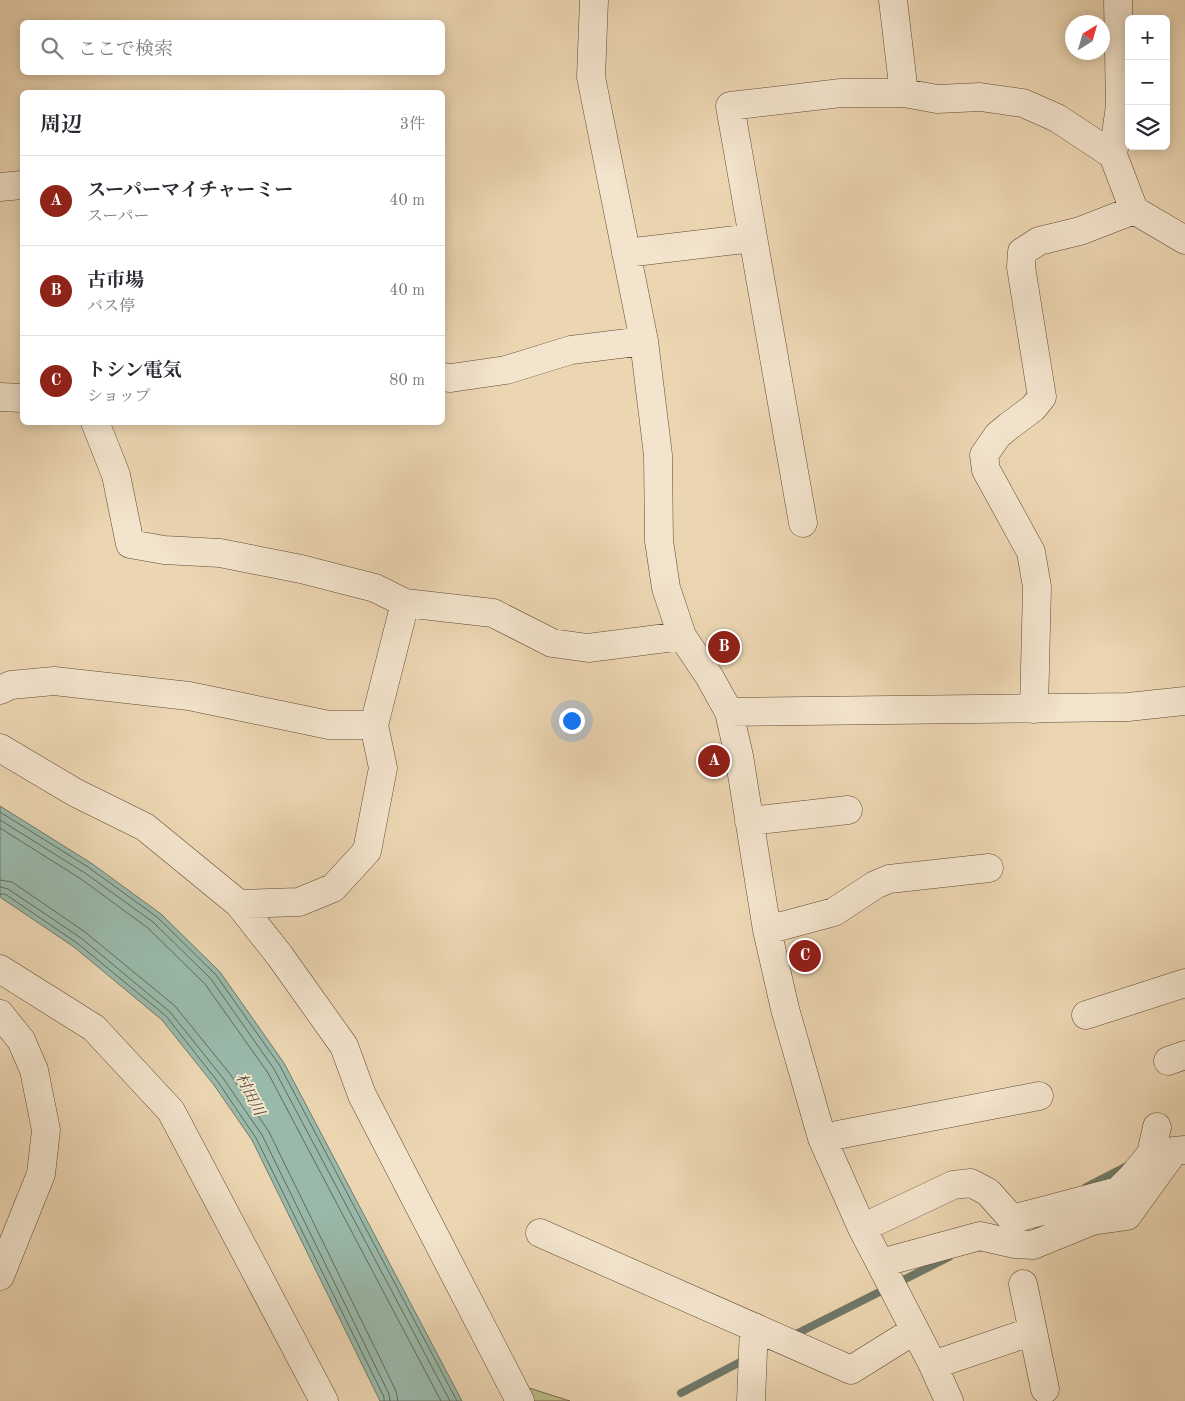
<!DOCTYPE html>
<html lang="ja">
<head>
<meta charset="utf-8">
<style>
  body { margin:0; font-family:"Old Standard TT","Noto Serif JP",serif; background:#f7f7f7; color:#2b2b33 }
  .controls { position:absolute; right:15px; top:15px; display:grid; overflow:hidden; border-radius:8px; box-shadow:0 2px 12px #0003 }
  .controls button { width:45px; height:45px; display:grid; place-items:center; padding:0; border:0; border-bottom:1px solid #e1e1e2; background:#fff; color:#2b2b33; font:25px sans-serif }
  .compass { position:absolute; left:1065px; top:15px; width:45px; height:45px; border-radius:50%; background:#fff; box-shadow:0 2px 12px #0003; rotate:37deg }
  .you { position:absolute; left:571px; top:720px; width:18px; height:18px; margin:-12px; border:4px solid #fff; border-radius:50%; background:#1a73e8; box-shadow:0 0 0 8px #1a73e833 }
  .badge { display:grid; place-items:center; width:32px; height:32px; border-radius:50%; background:#8f2418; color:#fff; font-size:16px; font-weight:700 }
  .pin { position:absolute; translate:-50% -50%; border:2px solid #fff; box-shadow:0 1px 5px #0006 }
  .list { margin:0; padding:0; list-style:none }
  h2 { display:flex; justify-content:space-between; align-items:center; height:65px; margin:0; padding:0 20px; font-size:21px }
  h2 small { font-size:16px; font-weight:400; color:#7c7c81 }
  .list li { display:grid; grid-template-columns:32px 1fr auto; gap:15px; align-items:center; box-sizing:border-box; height:90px; padding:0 20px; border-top:1px solid #e1e1e2 }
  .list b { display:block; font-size:19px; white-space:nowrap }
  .list p { margin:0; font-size:16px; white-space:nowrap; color:#7c7c81 }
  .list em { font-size:16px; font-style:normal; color:#7c7c81 }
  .icon { flex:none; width:28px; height:28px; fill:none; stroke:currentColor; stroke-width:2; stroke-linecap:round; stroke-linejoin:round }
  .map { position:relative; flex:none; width:1185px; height:1401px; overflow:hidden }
  .search { position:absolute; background:#fff; box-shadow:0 2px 12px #0003; left:20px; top:20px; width:425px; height:55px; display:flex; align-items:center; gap:12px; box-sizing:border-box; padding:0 18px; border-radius:8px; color:#7c7c81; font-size:19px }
  .panel { position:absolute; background:#fff; box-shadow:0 2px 12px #0003; left:20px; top:90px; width:425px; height:335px; border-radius:8px }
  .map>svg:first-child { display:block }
  .green { fill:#bebc88; stroke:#786a48 }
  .water { fill:#99b9aa; stroke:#707969 }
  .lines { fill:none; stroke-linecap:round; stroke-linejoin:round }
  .shore { stroke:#666958; stroke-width:1 }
  .stream { stroke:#707969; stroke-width:8 }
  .minor-casing { stroke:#604832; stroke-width:29 }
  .minor { stroke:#f3e4cd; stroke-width:28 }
  .labels { text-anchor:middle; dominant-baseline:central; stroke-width:4; stroke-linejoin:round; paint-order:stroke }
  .water-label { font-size:15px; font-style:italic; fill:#514938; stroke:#f3e4cd }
</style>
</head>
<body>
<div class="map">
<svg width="1185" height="1401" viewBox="0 0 1185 1401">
  <rect width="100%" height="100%" fill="#ecd6b2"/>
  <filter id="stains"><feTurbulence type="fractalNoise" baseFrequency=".004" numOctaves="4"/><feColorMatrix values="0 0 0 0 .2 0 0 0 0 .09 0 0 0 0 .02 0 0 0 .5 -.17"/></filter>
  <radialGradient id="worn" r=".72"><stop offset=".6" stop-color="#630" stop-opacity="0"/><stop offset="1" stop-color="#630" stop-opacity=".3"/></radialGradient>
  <path class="green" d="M510 1382 570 1401H520Z"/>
  <path class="water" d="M0 806 91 863 161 914 220 972 284 1063 462 1401H380L252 1140 214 1085 162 1020 74 947 0 897Z"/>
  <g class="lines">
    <path class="shore" d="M0 812 88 867 157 917 216 975 280 1066 457 1401
      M0 820 85 873 153 922 211 979 274 1069 450 1401
      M0 828 81 879 148 928 205 984 268 1073 441 1401
      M0 880 12 882 85 932 175 1006 230 1074 269 1132 396 1391 398 1401
      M0 887 8 889 81 938 170 1012 223 1078 262 1135 389 1394 390 1401
      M0 894H5L77 943 166 1016 218 1082 256 1138 384 1397V1401"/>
    <path class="stream" d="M1086 1187 1127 1166
      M792 1336 949 1257
      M681 1393 746 1359"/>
    <g class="minor-casing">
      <path id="minor" d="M594 0 591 77 644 341 658 455 659 541 666 588 682 636 709 676 729 712 739 756 767 930 785 1009 822 1138 862 1228 933 1365 949 1401
        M893 0 904 93
        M1113 155 1120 106 1118 0
        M0 187 22 185
        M626 253 753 238
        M442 377 451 378 506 370 571 350 644 341
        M0 397 22 398
        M95 422 116 475 130 544 164 550 220 553 301 569 375 588 405 603 493 613 552 643 588 648 682 636
        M803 523 730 106 841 93H904L937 99 980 97 1023 103 1057 118 1113 155 1134 210 1185 240
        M0 690 11 685 54 681 189 696 329 725H374
        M1034 709 1037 587 1031 552 986 470 984 455 998 435 1009 426 1033 408 1042 397 1021 267 1022 252 1039 241 1080 231 1134 210
        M729 712 1128 707 1185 701
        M0 748 76 793 145 827 239 904 280 956 344 1046 362 1095 520 1401
        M749 821 848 810
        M239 904 299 902 333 888 367 851 383 768 374 725 405 603
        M767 930 834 912 875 885 889 879 989 868
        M0 969 94 1028 171 1111 324 1401
        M0 1014 21 1040 34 1070 46 1130 41 1174 0 1276
        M1086 1015 1185 983
        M1168 1061 1185 1055
        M822 1138 1039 1096
        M862 1228 953 1185 971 1183 988 1192 1012 1219 1118 1191 1132 1177 1151 1154 1157 1127
        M540 1233 851 1370 915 1330
        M881 1263 980 1236 1015 1244 1033 1245 1092 1221 1127 1216 1174 1151 1185 1150
        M1023 1284 1045 1389
        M933 1365 1033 1331
        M751 1401 754 1327"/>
    </g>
    <use href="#minor" class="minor"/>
  </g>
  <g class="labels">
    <g class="water-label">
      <text transform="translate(249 1095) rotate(63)">村田川</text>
    </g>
  </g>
  <rect width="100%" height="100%" filter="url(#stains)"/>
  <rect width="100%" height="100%" fill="url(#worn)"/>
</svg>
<div class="controls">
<button>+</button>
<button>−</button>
<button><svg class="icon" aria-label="layers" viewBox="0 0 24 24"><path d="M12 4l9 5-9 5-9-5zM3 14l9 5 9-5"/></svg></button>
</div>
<svg class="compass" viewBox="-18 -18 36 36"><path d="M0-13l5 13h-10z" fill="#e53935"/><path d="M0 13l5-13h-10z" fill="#7c7c81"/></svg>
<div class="you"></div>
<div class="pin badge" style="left:714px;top:761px">A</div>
<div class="pin badge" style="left:724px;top:647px">B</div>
<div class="pin badge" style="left:805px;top:956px">C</div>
<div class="search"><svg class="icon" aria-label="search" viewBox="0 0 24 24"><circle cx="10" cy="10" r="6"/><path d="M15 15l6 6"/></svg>ここで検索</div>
<section class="panel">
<h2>周辺<small>3件</small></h2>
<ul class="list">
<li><span class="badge">A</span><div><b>スーパーマイチャーミー</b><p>スーパー</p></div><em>40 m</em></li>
<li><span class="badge">B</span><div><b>古市場</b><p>バス停</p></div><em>40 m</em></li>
<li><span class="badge">C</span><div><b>トシン電気</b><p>ショップ</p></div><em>80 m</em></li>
</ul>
</section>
</div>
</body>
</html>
